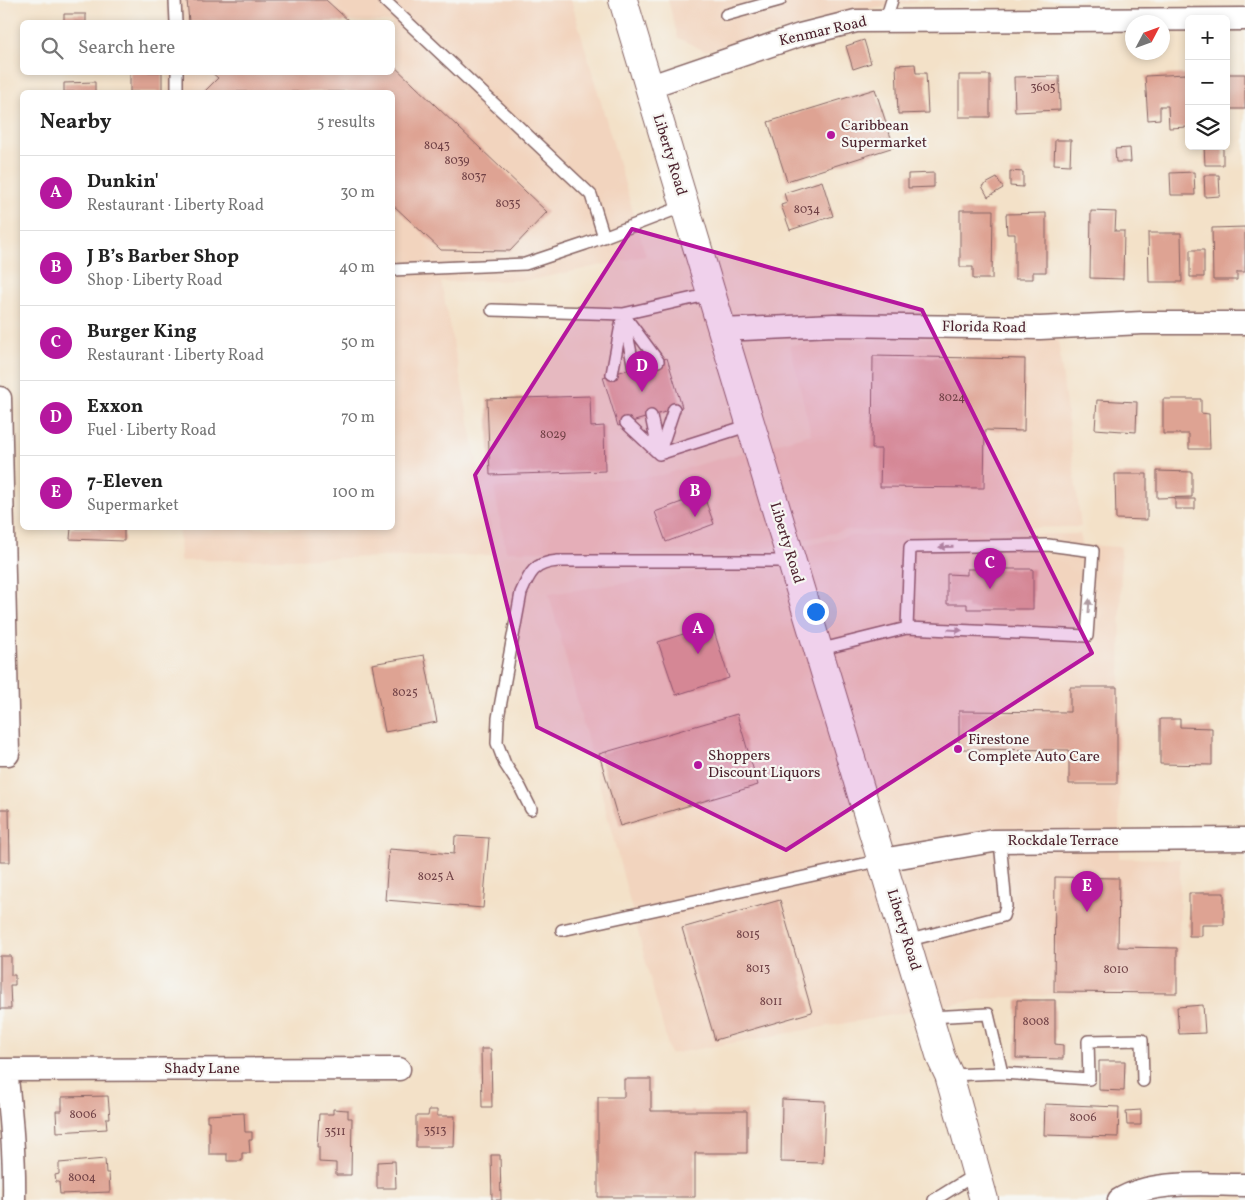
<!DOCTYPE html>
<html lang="en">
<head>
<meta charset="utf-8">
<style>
  body { margin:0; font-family:Vollkorn,serif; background:#f2f2f2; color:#222 }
  .controls { position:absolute; right:15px; top:15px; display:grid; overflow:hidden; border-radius:8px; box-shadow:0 2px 8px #0003 }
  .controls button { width:45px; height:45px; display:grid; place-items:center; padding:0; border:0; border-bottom:1px solid #e0e0e0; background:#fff; color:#222; font:25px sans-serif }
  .compass { position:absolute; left:1125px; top:15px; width:45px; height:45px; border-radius:50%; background:#fff; box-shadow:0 2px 8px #0003; rotate:49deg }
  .you { position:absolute; left:815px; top:611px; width:18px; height:18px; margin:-12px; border:4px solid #fff; border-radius:50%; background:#1a73e8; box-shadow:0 0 0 8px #1a73e833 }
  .badge { display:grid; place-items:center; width:32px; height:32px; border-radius:50%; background:#b5179e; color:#fff; font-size:16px; font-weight:700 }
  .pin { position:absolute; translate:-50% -41px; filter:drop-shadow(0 1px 2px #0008) }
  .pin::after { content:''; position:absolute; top:26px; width:18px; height:15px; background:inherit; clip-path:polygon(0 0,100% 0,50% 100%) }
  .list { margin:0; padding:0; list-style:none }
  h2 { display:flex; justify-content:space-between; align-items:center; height:65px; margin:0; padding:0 20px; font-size:21px }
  h2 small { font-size:16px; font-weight:400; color:#767676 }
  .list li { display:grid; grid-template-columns:32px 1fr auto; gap:15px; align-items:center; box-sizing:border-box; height:75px; padding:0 20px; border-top:1px solid #e0e0e0 }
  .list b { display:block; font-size:19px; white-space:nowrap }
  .list p { margin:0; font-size:16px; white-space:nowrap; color:#767676 }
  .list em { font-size:16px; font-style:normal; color:#767676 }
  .icon { flex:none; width:28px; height:28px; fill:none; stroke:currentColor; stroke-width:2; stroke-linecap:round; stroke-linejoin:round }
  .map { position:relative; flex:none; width:1245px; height:1200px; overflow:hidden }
  .search { position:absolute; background:#fff; box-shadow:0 2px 8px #0003; left:20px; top:20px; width:375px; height:55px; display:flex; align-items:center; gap:12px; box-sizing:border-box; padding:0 18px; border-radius:8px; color:#767676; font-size:19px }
  .panel { position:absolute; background:#fff; box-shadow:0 2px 8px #0003; left:20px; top:90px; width:375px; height:440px; border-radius:8px }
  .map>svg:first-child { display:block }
  .built { fill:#f2d4be }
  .building { fill:#dea393 }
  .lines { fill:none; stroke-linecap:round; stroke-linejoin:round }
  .lane-casing { stroke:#856362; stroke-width:14 }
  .street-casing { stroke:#856362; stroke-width:25 }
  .primary-casing { stroke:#856362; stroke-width:30 }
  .lane { stroke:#fff; stroke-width:11 }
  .street { stroke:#fff; stroke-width:22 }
  .primary { stroke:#fff; stroke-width:28 }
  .oneway { fill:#ae9aa0 }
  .marked { fill:#b5179e; fill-opacity:0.2; stroke:#b5179e; stroke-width:4; stroke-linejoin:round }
  .poi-dot { fill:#b5179e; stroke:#f6f6f2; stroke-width:2 }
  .labels { text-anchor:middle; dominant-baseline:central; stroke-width:4.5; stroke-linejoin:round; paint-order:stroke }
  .number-label { font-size:12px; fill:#6f4045 }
  .street-label { font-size:15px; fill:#4a1f2b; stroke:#f6f6f2 }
  .poi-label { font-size:15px; fill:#4a1f2b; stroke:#f6f6f2; text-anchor:start }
</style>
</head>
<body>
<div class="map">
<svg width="1245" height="1200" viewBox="0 0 1245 1200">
  <rect width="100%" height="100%" fill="#f6f6f2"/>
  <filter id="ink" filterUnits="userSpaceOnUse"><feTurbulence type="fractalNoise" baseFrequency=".02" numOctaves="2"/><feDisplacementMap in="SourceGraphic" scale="10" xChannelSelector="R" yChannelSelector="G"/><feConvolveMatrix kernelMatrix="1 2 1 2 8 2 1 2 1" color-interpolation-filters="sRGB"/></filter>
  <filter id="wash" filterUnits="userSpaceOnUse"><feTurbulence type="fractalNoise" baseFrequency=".0096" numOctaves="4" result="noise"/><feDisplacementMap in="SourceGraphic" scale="20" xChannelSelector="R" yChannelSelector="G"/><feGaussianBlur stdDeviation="1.12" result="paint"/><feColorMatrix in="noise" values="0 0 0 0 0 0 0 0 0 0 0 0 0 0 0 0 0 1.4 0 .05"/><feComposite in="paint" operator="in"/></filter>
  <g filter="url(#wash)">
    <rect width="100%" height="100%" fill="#f3e1c8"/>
    <path class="built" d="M166 0H571L646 256 531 280 441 282 496 555 180 561 179 528H392V92H168V73L392 72V22H167Z
      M668 0H916V2L853 12 705 51 678 38Z
      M954 337 1058 339 1081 527 847 530 750 551H506L494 488 657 476 811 434 790 345Z
      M1080 534 1081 545 1121 547 1119 858 1180 859 1179 997 1047 995 983 999 670 1054 549 594 712 570 800 547 849 536Z"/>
    <g id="blocks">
      <path class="building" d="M187 0H326L350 22H189Z
        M64 14H86V22H64Z
        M864 40 871 63 853 69 846 46Z
        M392 64 547 212 510 251 441 250 392 204V92H204L218 78 211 72H392Z
        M915 64 916 73H926L928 113 898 114 896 65Z
        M130 72H162V92H130Z
        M1186 74 1188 127 1169 128 1168 106H1160V119L1148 120 1145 76Z
        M1226 74H1245V109H1226Z
        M959 75H990V117H959Z
        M1059 76 1060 110 1015 112 1014 77Z
        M95 82V92H64V83Z
        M875 89 894 147 787 181 768 122Z
        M1055 140H1071L1070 165 1054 164Z
        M1204 146H1223V165H1205Z
        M1130 148 1131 162H1116L1115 149Z
        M1010 171 1023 172V187L1010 186Z
        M1194 172 1195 195H1171L1170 173Z
        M934 173V187L908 188V174Z
        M1204 175H1219L1220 196 1205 197Z
        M997 178 1003 188 988 197 982 186Z
        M822 181 833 216 790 230 781 205 787 203 784 193Z
        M960 210H993L992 279H973V267H960Z
        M1091 211 1116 212 1115 231H1124L1123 279 1090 278Z
        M1046 213V272H1033V279H1015V234H1007L1006 214Z
        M1245 227V272H1237V280H1213L1212 228Z
        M1148 233H1181L1182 282H1149Z
        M1190 250H1204V277H1190Z
        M873 356 1025 359 1024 431 985 430 984 488 880 487 881 449H872Z
        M667 358 682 407 618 426 603 377Z
        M590 396 591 427 604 426 605 471 490 475 487 399Z
        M1163 399H1201V413L1209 414 1210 449H1189V434H1163Z
        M1097 400 1137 402 1136 432 1095 429Z
        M1157 471 1192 472V497L1157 498Z
        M1115 474H1147V520L1116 519Z
        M703 494 714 524 666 542 655 512Z
        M1175 499H1195V509H1175Z
        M71 528H124V541L70 539Z
        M967 569H1033V609H967V604H947V574L967 575Z
        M712 625 729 678 676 695 658 642Z
        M424 655 437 722 385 732 372 664Z
        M1070 687H1117V784H1069V750L959 749V711L1070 712Z
        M737 714 758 785 620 826 599 754Z
        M1160 719H1180V727L1212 728V765L1160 764Z
        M0 809H9L10 862H0Z
        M455 836 489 838 483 908 385 900 389 849 454 854Z
        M1055 877 1119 878 1118 947 1177 948V993L1054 992Z
        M1189 893H1224V925H1202V936H1189Z
        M780 900 812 1012 715 1040 682 928Z
        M0 956H11V975H15V985H10L11 1009H0Z
        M1017 1000H1055V1044L1063 1045V1059L1016 1058Z
        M1203 1005 1205 1033 1179 1034 1177 1007Z
        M481 1049H491L492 1107H482Z
        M1099 1061H1125L1124 1091 1099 1090Z
        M624 1079H651V1111H747V1153H695V1197H598V1097H624Z
        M108 1096 110 1118H106L107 1129 57 1132 56 1111H62V1097Z
        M782 1099 825 1101 823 1163 781 1162Z
        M1045 1104 1119 1107 1118 1137 1044 1135Z
        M333 1109 348 1110V1118H352L351 1175H336V1163L319 1162V1147H317L319 1114H333Z
        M429 1110H437V1116H455L454 1147H416V1116H428Z
        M1141 1110V1125H1127L1126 1111Z
        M244 1113 245 1132H252V1140H249L250 1153H242V1161H227V1154H209V1121H207V1115Z
        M491 1155H500L501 1200H492Z
        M105 1159 106 1173H109L110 1192 60 1194 59 1182H56L55 1175 59 1174V1163Z
        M395 1161 396 1188H377V1162Z"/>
    </g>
  </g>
  <g filter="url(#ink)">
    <use href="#blocks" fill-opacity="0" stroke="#856362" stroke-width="1"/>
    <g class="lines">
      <g class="lane-casing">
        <path id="lane" d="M175 0 176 22
          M384 0 591 195 604 237
          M726 15 780 0
          M886 19 892 0
          M177 72V92
          M392 270 525 264 585 244 684 206
          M492 310 623 314
          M658 361 623 314 711 294
          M612 374 623 314 634 368
          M651 416 659 454 674 409
          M626 423 659 454 750 425
          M818 650 907 628 1087 636 1093 551 1048 545 910 547 907 628
          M531 809 520 787 505 764 497 743 498 718 521 593C530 572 534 563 558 561H792
          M562 930 882 860
          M906 941 1003 916 1006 906 1000 841
          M929 1017 988 1014 1002 1073
          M949 1075 1002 1073 1089 1079 1088 1041 1142 1040 1143 1081
          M934 1200 976 1174"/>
      </g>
      <g class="street-casing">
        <path id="street" d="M648 87 800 35 856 21 1245 19
          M722 330 834 325 1040 328 1142 323H1245
          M0 398 8 754H0
          M882 860 993 841 1245 839
          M0 1070 399 1069
          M6 1070C11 1113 15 1156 14 1200
          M1119 1200C1153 1179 1206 1185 1245 1185"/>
      </g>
      <g class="primary-casing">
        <path id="primary" d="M623 0 941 1058 949 1075 984 1200"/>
      </g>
      <use href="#lane" class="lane"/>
      <use href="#street" class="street"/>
      <use href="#primary" class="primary"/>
    </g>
    <defs><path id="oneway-solid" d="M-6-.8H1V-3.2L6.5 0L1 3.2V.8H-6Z" transform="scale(1.25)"/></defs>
    <g class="oneway">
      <use href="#oneway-solid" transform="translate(946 547) rotate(179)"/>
      <use href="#oneway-solid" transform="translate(1089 606) rotate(-86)"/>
      <use href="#oneway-solid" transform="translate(955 630) rotate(3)"/>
    </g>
  </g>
  <path class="marked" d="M632 229 922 310 1092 653 786 850 537 727 475 475Z"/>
  <g class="poi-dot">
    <circle cx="831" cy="135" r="5"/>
    <circle cx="958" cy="749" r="5"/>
    <circle cx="698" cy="765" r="5"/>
  </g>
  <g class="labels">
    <g class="number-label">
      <text x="1043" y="88">3605</text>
      <text x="437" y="146">8043</text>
      <text x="457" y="161">8039</text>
      <text x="474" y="177">8037</text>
      <text x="508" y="204">8035</text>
      <text x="807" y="210">8034</text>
      <text x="952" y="398">8024</text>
      <text x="553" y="435">8029</text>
      <text x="405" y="693">8025</text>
      <text x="436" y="877">8025 A</text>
      <text x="748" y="935">8015</text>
      <text x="758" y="969">8013</text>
      <text x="1116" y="970">8010</text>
      <text x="771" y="1002">8011</text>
      <text x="1036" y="1022">8008</text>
      <text x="83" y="1115">8006</text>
      <text x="1083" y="1118">8006</text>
      <text x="435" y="1131">3513</text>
      <text x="335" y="1132">3511</text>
      <text x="82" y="1178">8004</text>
    </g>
    <g class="street-label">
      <text transform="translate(823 32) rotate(-13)">Kenmar Road</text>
      <text transform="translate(669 155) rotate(73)">Liberty Road</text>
      <text transform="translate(984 328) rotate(1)">Florida Road</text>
      <text transform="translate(786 543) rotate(73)">Liberty Road</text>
      <text x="1063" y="841">Rockdale Terrace</text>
      <text transform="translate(903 930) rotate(73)">Liberty Road</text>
      <text x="202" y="1069">Shady Lane</text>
    </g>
    <g class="poi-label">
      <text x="841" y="126">Caribbean<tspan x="841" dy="17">Supermarket</tspan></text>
      <text x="968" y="740">Firestone<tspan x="968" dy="17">Complete Auto Care</tspan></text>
      <text x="708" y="756">Shoppers<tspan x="708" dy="17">Discount Liquors</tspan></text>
    </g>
  </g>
</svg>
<div class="controls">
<button>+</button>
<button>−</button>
<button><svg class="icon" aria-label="layers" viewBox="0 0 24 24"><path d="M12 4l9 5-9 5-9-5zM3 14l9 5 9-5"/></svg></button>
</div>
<svg class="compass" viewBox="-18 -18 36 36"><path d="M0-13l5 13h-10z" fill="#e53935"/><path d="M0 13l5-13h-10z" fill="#767676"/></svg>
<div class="you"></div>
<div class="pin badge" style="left:698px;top:654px">A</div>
<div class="pin badge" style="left:695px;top:517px">B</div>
<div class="pin badge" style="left:990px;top:589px">C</div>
<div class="pin badge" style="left:642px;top:392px">D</div>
<div class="pin badge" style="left:1087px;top:912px">E</div>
<div class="search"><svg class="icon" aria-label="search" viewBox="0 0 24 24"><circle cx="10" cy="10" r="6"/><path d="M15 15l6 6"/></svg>Search here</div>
<section class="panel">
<h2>Nearby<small>5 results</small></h2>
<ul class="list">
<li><span class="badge">A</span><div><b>Dunkin'</b><p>Restaurant · Liberty Road</p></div><em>30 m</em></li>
<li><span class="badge">B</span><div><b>J B’s Barber Shop</b><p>Shop · Liberty Road</p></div><em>40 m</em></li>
<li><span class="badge">C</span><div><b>Burger King</b><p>Restaurant · Liberty Road</p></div><em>50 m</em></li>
<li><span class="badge">D</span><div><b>Exxon</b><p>Fuel · Liberty Road</p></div><em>70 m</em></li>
<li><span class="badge">E</span><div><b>7-Eleven</b><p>Supermarket</p></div><em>100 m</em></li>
</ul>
</section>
</div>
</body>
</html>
